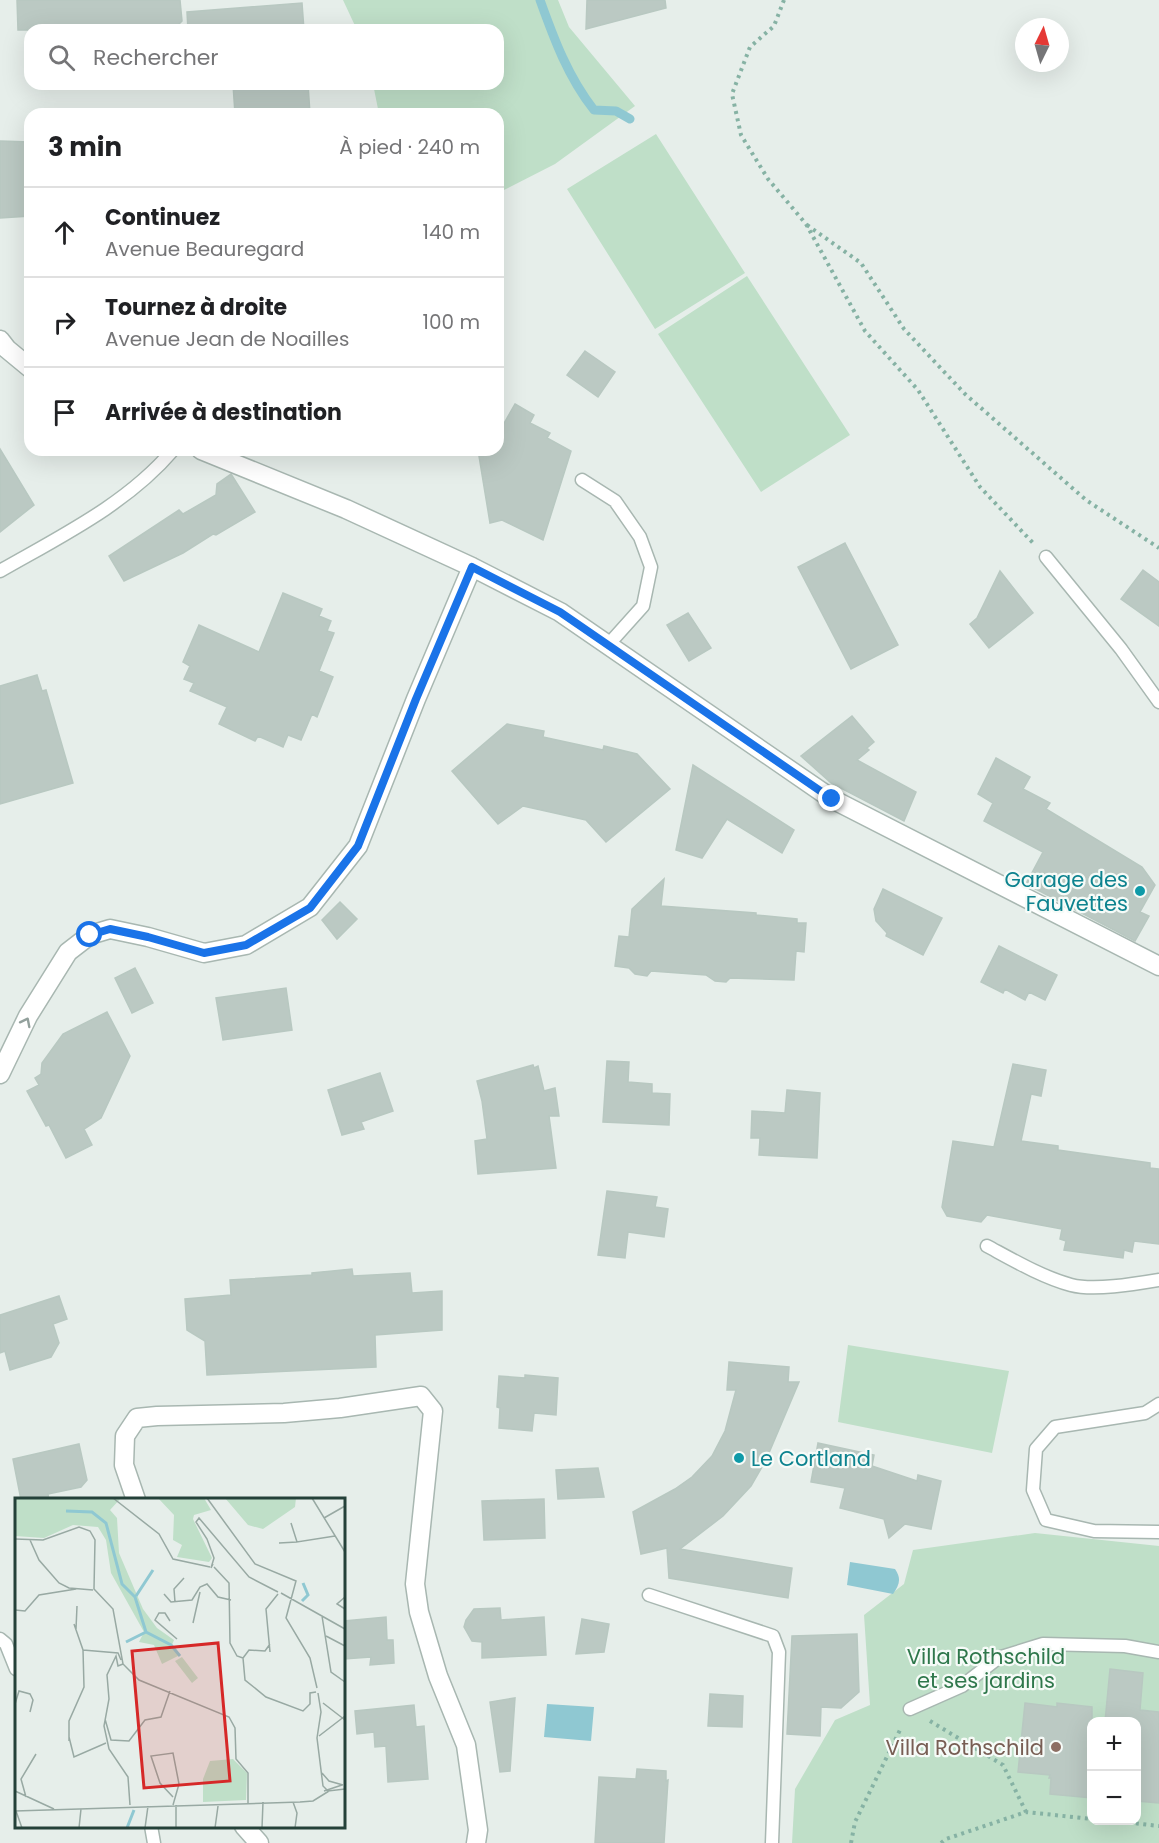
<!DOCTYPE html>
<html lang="fr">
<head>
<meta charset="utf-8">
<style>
  body { margin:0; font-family:Poppins,sans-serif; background:#f2f2f2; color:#202124 }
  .controls { position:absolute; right:18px; bottom:18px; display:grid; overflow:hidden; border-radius:12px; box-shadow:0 6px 24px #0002 }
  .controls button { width:54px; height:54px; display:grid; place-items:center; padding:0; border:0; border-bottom:2px solid #e0e0e0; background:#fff; color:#202124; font:30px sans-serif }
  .compass { position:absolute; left:1015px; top:18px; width:54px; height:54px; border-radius:50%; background:#fff; box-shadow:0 6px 24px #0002; rotate:5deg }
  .stop { position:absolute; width:18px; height:18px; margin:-14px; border:4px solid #1a73e8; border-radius:50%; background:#fff }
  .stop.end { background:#1a73e8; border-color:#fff; box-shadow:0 2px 6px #0008 }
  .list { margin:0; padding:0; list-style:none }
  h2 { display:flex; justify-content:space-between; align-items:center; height:78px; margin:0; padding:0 24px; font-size:26px }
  h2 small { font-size:20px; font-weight:400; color:#757577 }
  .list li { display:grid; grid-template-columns:39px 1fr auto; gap:18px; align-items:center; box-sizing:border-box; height:90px; padding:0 24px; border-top:2px solid #e0e0e0 }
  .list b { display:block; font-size:22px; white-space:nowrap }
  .list p { margin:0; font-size:20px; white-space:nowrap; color:#757577 }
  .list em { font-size:20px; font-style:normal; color:#757577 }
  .icon { flex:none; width:33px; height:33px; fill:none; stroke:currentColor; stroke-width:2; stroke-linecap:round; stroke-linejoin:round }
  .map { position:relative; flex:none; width:1159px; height:1843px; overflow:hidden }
  .search { position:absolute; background:#fff; box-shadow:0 6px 24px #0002; left:24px; top:24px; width:480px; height:66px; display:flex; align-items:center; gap:15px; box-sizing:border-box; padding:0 21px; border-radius:18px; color:#757577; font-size:22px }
  .panel { position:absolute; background:#fff; box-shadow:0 6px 24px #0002; left:24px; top:108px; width:480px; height:348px; border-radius:18px }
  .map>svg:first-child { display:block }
  .green { fill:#bfdfc8; fill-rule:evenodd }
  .water { fill:#8fc8d2 }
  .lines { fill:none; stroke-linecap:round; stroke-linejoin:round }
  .stream { stroke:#8fc8d2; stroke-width:9 }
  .building { fill:#bbc9c3; stroke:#b8c8c1; stroke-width:1.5 }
  .service-casing { stroke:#a8b7b1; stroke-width:15 }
  .minor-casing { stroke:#a8b7b1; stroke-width:21 }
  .path { stroke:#86b2a4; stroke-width:4; stroke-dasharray:3 4.5; stroke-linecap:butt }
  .service { stroke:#fff; stroke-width:12 }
  .minor { stroke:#fff; stroke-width:18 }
  .oneway { stroke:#92a09c }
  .route { stroke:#1a73e8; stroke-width:8 }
  .culture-dot { fill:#0f9aa8; stroke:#f6fbf8; stroke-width:2 }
  .education-dot { fill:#8d6e63; stroke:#f6fbf8; stroke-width:2 }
  .labels { text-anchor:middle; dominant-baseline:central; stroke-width:4.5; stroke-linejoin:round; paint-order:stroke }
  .culture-label { font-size:21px; fill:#0d838f; stroke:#f6fbf8; text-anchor:end }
  .park-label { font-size:21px; fill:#2e774b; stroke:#f6fbf8 }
  .education-label { font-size:21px; fill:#785e54; stroke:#f6fbf8; text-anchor:end }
  .inset-river { fill:none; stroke:#8fc8d2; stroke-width:3 }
  .inset-road { fill:none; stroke:#98a9a3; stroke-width:1.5 }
  .view { fill:#d62828; fill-opacity:0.15; stroke:#d62828; stroke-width:3 }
  .inset-edge { fill:none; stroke:#244139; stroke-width:3 }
</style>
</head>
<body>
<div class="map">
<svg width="1159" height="1843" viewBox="0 0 1159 1843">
  <rect width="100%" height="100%" fill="#e6eeea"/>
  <path class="green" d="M343 0H558L569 27 635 106 555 164 498 193V114H379L373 84H498V30H357Z
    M656 134 745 273 655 329 567 189Z
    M747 276 850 435 761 492 658 334Z
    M848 1345 1009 1371 992 1453 838 1422Z
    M1035 1533 1159 1546V1843H792L795 1789 835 1720 870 1705 864 1615 904 1584 913 1550ZM1092 1722H1136V1820H1092Z"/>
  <path class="water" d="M850 1562 895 1569C902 1579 899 1585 893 1594L847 1585Z
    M547 1704 594 1707 591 1741 544 1737Z"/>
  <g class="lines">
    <path class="stream" d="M540 0C554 39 568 77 594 110L616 111 630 119"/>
  </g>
  <path class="building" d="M17 0H180L182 21 173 30H18Z
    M587 0H665L666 8 586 29Z
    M302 3 304 30H188L187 12Z
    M233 84H308L310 114H235Z
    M0 141 30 142V216L0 218Z
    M585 351 615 372 598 397 567 375Z
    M515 404 534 415 530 423 550 433 547 438 571 451 543 540 502 520 490 523 478 450H498V434Z
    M0 449 34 505 0 532Z
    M231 474 255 512 216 535 213 534 183 553 124 581 109 556 179 510 183 514 216 495 217 484Z
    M845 543 898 645 851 669 798 567Z
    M1143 570 1159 582V626L1121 599Z
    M1000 571 1033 613 989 648 970 624 977 618Z
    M283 593 322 609 319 616 331 621 327 631 334 633 319 671 333 677 317 717 312 714 301 740 288 735 283 747 258 736 255 741 219 724 227 707 190 691 194 683 184 679 190 666 183 662 199 625 259 652Z
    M688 613 711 648 689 661 667 625Z
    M37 675 42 691 46 690 73 783 0 804V686Z
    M852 716 874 742 867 748 869 750 857 760 916 792 904 821 831 783 801 756Z
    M507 724 544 731 543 737 603 750 604 746 637 754 670 789 606 842 586 820 523 806 498 824 452 771Z
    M996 758 1030 777 1023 789 1050 803 1046 809 1142 867 1155 885 1140 912 1149 916 1135 941 1026 884 1043 852 984 821 993 803 978 794Z
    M693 765 794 830 782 853 727 819 702 858 676 850Z
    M664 879 661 906 756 913V915L797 919V923H806L804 952 796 951 794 980 730 978 726 982 715 981 706 975 651 971 647 976 635 974 629 968 615 966 619 936 629 937 632 909Z
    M883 889 942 918 923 955 886 936 887 933 876 921 874 909Z
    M340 902 357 919 337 939 322 920Z
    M999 946 1057 975 1045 1000 1029 992 1025 1000 1005 989 1003 993 981 982Z
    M135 968 153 1003 132 1013 115 978Z
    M286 988 292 1030 223 1040 216 998Z
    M107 1012 130 1056 101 1118 84 1129 92 1145 66 1158 49 1125 46 1126 27 1091 39 1085 35 1078 41 1074 42 1063 63 1034Z
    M607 1061 629 1062 628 1082 652 1084V1093L670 1094 669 1125 603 1122Z
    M1013 1064 1046 1070 1041 1096 1031 1094 1021 1141 1058 1146V1150L1150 1163V1168L1159 1169V1244L1134 1241 1132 1252 1124 1250 1123 1258 1064 1250 1066 1241 1060 1239 1062 1229 987 1215 981 1222 947 1216 942 1207 953 1141 994 1147Z
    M533 1065 534 1068 538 1066 544 1091 555 1088 559 1116H549L556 1168 478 1174 475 1141 487 1139 482 1101 477 1081Z
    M380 1073 393 1111 361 1122 364 1129 342 1135 328 1090Z
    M787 1090 820 1093 817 1158 759 1155 760 1138H751L752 1111 785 1113Z
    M607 1191 657 1197 655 1207 668 1209 664 1237 628 1232 625 1258 598 1255Z
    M352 1269 353 1276 410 1273 412 1293 442 1291V1330L375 1335 376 1367 207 1375 205 1341 187 1330 185 1299 231 1295 230 1280 312 1275V1273Z
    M59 1296 67 1319 53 1324 59 1343 51 1357 10 1370 5 1351 0 1353V1315Z
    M729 1362 789 1367 788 1382H799L766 1460 751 1486 723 1516 680 1549 792 1568 788 1598 669 1578 667 1548 641 1554 633 1512 675 1489 692 1477 712 1456 725 1431 736 1390H727Z
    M525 1375 558 1378 556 1415 534 1413 532 1431 499 1428 500 1408 497 1407 499 1376 525 1378Z
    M818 1443 874 1455 872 1466 917 1481 918 1475 941 1481 931 1529 905 1524 889 1538 884 1519 840 1508 845 1488 811 1482Z
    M79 1444 87 1480 81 1487 48 1494 49 1500H21L13 1459Z
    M598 1468 604 1497 558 1499 556 1470Z
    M544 1499 545 1538 484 1540 482 1501Z
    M500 1608 501 1620 544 1617 546 1655 482 1658V1642L472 1641 464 1627 466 1620 474 1609Z
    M386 1617 387 1640H393L394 1663 370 1665 371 1657 344 1659V1621Z
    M582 1619 609 1624 604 1652 576 1654Z
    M857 1634 859 1692 841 1708 821 1707 820 1736 787 1734 792 1636Z
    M1110 1669 1143 1673 1140 1710 1159 1712V1803L1137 1801V1722H1105Z
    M710 1694 743 1696 742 1727 708 1726Z
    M515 1698 510 1771 500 1772 490 1702Z
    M1025 1703 1057 1707V1703L1092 1707V1798L1050 1794 1051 1778H1049L1050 1775 1018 1772Z
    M414 1705 416 1727 424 1726 428 1779 388 1782 386 1746 375 1747 374 1732 357 1734 355 1711Z
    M637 1769 666 1771V1781L668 1780 664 1843H595L599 1777 636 1779Z"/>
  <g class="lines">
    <g class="service-casing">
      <path id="service" d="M582 480 615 501 640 537 651 567 643 606 608 645
        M1046 557 1121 649 1159 702
        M0 571C61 536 127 504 173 450
        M987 1246C1013 1260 1042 1277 1071 1285 1094 1291 1135 1284 1159 1280
        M1159 1404 1145 1413 1055 1427 1036 1449 1033 1490 1046 1520 1094 1531 1159 1532
        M649 1595 773 1636 779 1652 772 1843
        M0 1639 6 1644 16 1669
        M910 1709 962 1686 998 1658 1043 1644 1125 1646 1159 1652
        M151 1826 154 1843"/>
    </g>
    <g class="minor-casing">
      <path id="minor" d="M0 340 7 349 30 368
        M201 450 346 509 472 567 560 612 832 799 1159 966
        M0 1074 28 1016 68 952 90 935 110 929 148 937 204 953 246 945 310 907 358 846 416 699 472 567
        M136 1500 124 1465 125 1436 137 1418 157 1416 284 1413 340 1408 421 1396 433 1411 415 1584 419 1612 438 1676 466 1745 478 1830 476 1843
        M244 1826 259 1843"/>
    </g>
    <path class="path" d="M784 0 774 26 750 47 732 94 741 135 768 179 806 224 865 331 918 390 980 487 1033 543
      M807 225 861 263 904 329 965 394 1086 500 1159 548
      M930 1721 1003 1765 1026 1812
      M1106 1820 1159 1826
      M851 1843 855 1822 901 1728
      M941 1843 946 1839 1026 1812 1092 1819"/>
    <use href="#service" class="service"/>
    <use href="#minor" class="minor"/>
  </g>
  <defs><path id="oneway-chevron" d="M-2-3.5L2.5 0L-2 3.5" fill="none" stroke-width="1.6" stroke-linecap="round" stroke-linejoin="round" transform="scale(1.5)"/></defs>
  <use class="oneway" href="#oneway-chevron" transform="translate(26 1022) rotate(-63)"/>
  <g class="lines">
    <path class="route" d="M90 935 110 929 148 937 204 953 246 945 310 908 358 846 416 699 472 567 560 612 832 799"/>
  </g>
  <g class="culture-dot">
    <circle cx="1140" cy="891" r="6"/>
    <circle cx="739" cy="1458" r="6"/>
  </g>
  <circle class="education-dot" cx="1056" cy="1747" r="6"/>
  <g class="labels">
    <g class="culture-label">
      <text x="1128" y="879">Garage des<tspan x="1128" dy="24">Fauvettes</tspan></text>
      <text x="751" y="1458" text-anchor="start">Le Cortland</text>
    </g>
    <g class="park-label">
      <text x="986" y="1656">Villa Rothschild<tspan x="986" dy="24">et ses jardins</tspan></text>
    </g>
    <g class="education-label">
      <text x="1044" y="1747">Villa Rothschild</text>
    </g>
  </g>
  <g transform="translate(15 1498)">
    <rect width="330" height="330" fill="#e6eeea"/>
    <path d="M0 0H106L95 12 102 20 104 55 128 111 142 130 159 142 157 147 165 157 147 166 139 147 124 144 129 134 96 75 91 42 83 29 58 27 29 40 0 38ZM143 0H189L196 12 179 17 178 21 197 60 194 64 162 59 167 47 158 42 159 17ZM210 0H281L280 9 248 31 233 27ZM167 159 183 180 177 185 160 163ZM218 261 232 275 231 302 188 304V281L195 263Z" fill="#bfdfc8"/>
    <path class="inset-river" d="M51 13 77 14 91 25 107 86 120 99 131 134 156 147 165 158M121 98 138 72M287 103 293 97 288 85M111 144 131 134M112 330 119 312"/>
    <path class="inset-road" d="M98 0 144 36 158 61 195 69M192 0 240 66 281 83 271 120 295 160 302 190M297 0 330 54M309 20 330 8M276 25 282 44 320 38M0 41 28 42 64 29 75 33 80 42 79 91 98 111 108 166 124 182 214 219 220 230 221 261 233 275V305M15 42 24 62 44 85 54 90 78 92M264 45 282 44M198 66 196 70 199 60 192 41 181 24 184 20 234 79 263 94M199 69 214 85 215 145 222 158 228 160M266 95 330 131M149 96 156 104 177 102 185 89 192 86 203 99 216 102M330 99 322 106 330 111M160 104 159 91 169 80M0 112 10 113 24 97 61 91M307 118 316 174 330 184M155 123 150 115H144L140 122 162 141M178 125 185 94M61 131 62 108M311 138 330 148M68 152 103 155 106 162M255 154 251 111 263 96M228 160 230 182 251 199 288 213 295 206V195L301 194M228 160 234 152 250 153 255 146M108 166 103 168 101 158 92 177 94 201 89 228 94 251 113 279 115 307M303 195 306 214 302 240 308 288 313 293 330 291M308 205 330 222M0 206 4 193 15 196 18 202 15 214M90 221 96 242 114 243 130 222 146 219 155 193M304 238 330 218M54 239 59 259 91 245M54 243V223L69 189 68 152 59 126M307 275 314 283 328 287M0 293 39 311M309 293 327 287M11 299 6 281 21 256M278 304 282 315 280 330M158 307 164 286 158 255 136 258 145 285 158 299M0 313 285 304 298 303 314 293M1 313 7 330M64 330 66 311M130 330 133 308M161 330V307M200 330 203 308M247 330 248 304"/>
    <path class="view" d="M203 145 215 283 129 290 117 153Z"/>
    <rect width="330" height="330" class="inset-edge"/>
  </g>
</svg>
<div class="controls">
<button>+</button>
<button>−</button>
</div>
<svg class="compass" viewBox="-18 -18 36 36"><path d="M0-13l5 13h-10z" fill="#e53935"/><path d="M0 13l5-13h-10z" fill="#757577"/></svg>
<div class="stop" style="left:90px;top:935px"></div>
<div class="stop end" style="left:832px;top:799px"></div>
<div class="search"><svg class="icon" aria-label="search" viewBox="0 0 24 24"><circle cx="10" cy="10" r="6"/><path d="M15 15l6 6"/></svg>Rechercher</div>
<section class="panel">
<h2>3 min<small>À pied · 240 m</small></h2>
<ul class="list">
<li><svg class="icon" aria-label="ahead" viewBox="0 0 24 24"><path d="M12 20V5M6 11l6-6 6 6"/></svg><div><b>Continuez</b><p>Avenue Beauregard</p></div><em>140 m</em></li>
<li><svg class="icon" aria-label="right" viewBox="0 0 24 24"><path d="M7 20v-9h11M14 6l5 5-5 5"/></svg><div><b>Tournez à droite</b><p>Avenue Jean de Noailles</p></div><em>100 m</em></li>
<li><svg class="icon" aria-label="arrive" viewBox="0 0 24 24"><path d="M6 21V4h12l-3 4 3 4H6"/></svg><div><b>Arrivée à destination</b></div></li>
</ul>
</section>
</div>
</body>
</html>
